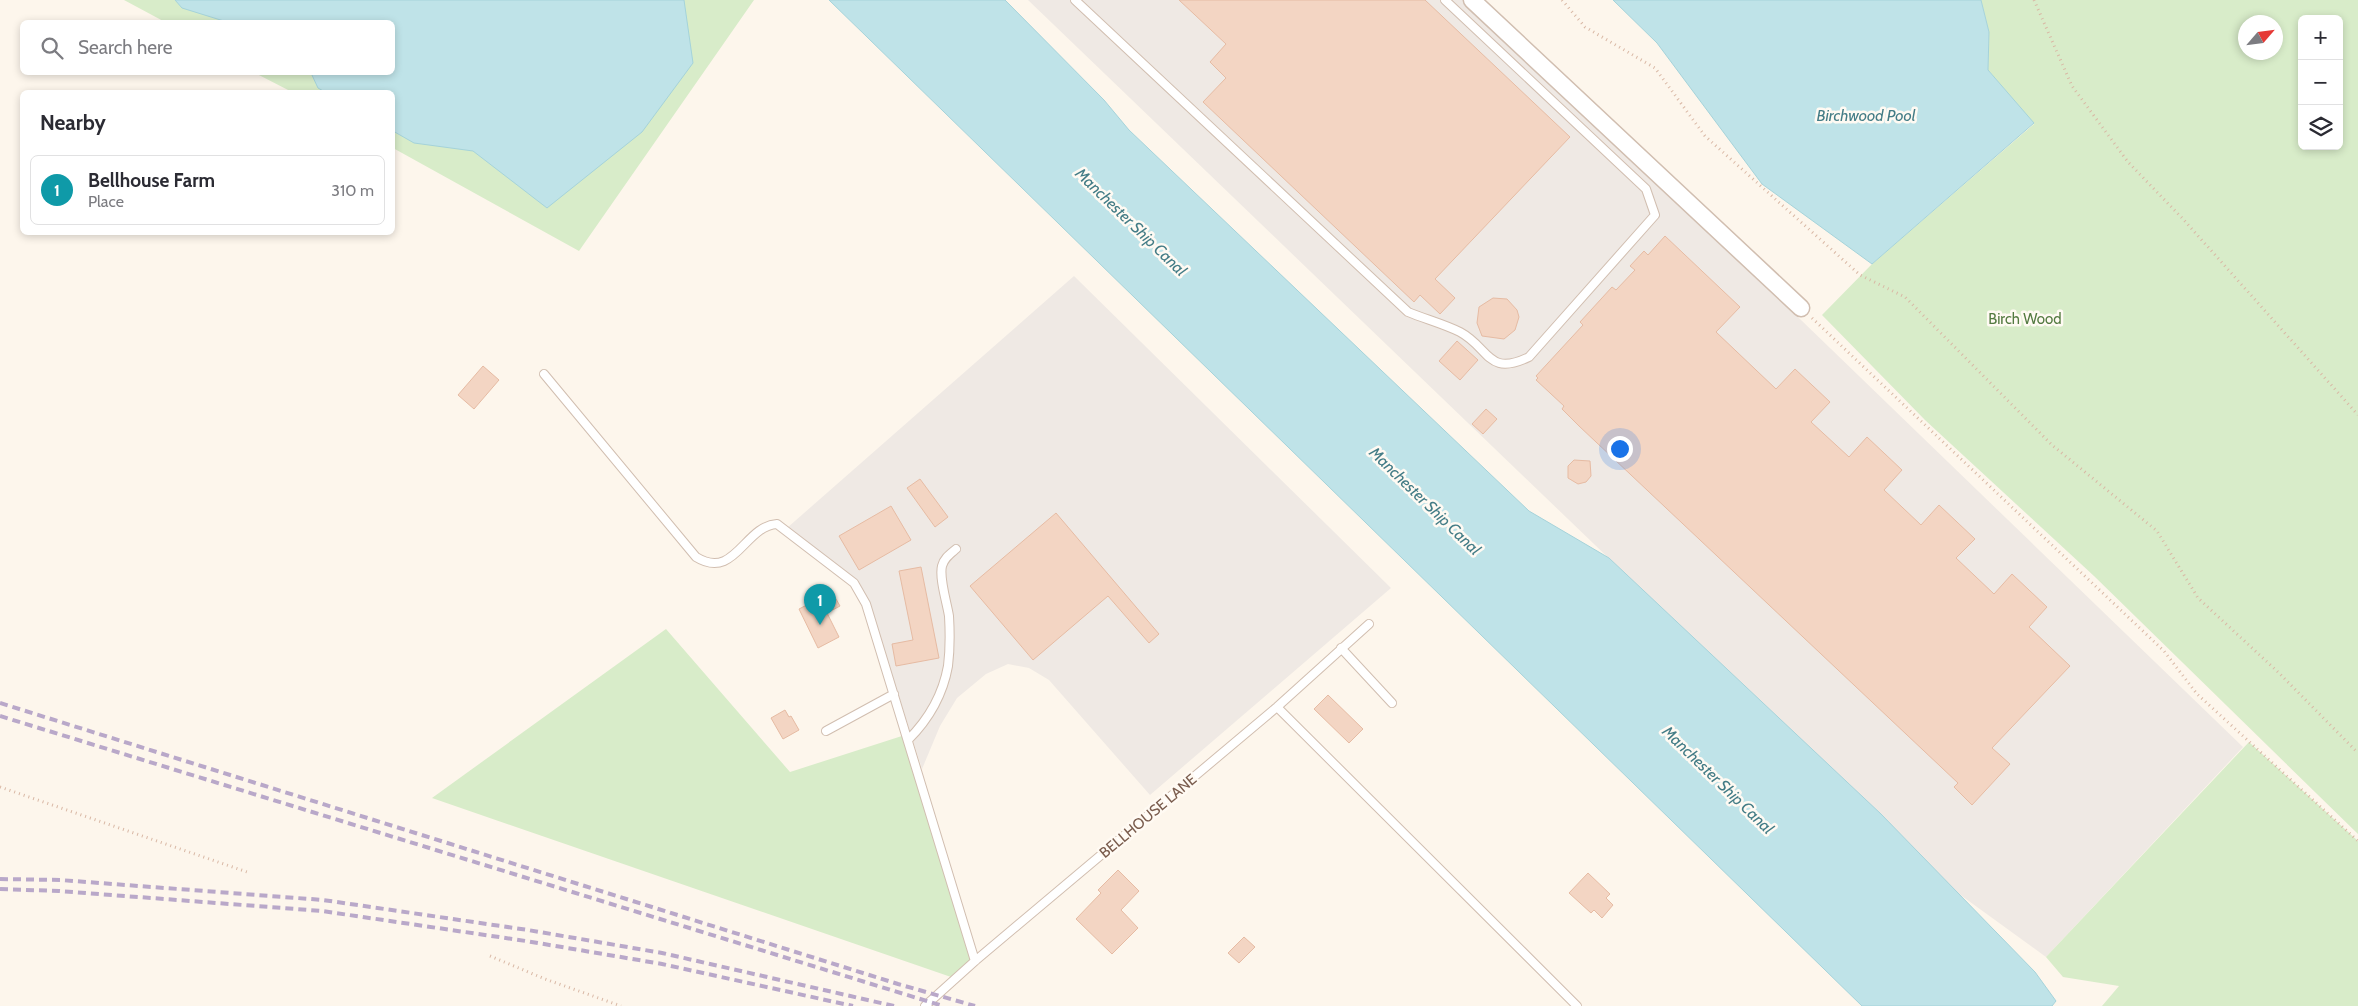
<!DOCTYPE html>
<html lang="en">
<head>
<meta charset="utf-8">
<style>
  body { margin:0; font-family:Cabin,sans-serif; background:#f7f7f7; color:#2b2b33 }
  .controls { position:absolute; right:15px; top:15px; display:grid; overflow:hidden; border-radius:8px; box-shadow:0 2px 8px #0003 }
  .controls button { width:45px; height:45px; display:grid; place-items:center; padding:0; border:0; border-bottom:1px solid #e1e1e2; background:#fff; color:#2b2b33; font:25px sans-serif }
  .compass { position:absolute; left:2238px; top:15px; width:45px; height:45px; border-radius:50%; background:#fff; box-shadow:0 2px 8px #0003; rotate:62deg }
  .you { position:absolute; left:1619px; top:448px; width:18px; height:18px; margin:-12px; border:4px solid #fff; border-radius:50%; background:#1a73e8; box-shadow:0 0 0 8px #1a73e833 }
  .badge { display:grid; place-items:center; width:32px; height:32px; border-radius:50%; background:#e76f51; color:#fff; font-size:16px; font-weight:700 }
  .pin { position:absolute; translate:-50% -41px; filter:drop-shadow(0 1px 2px #0008) }
  .pin::after { content:''; position:absolute; top:26px; width:18px; height:15px; background:inherit; clip-path:polygon(0 0,100% 0,50% 100%) }
  .list { margin:0; padding:0; list-style:none }
  h2 { display:flex; justify-content:space-between; align-items:center; height:65px; margin:0; padding:0 20px; font-size:21px }
  h2 small { font-size:16px; font-weight:400; color:#7c7c81 }
  .list li { display:grid; grid-template-columns:32px 1fr auto; gap:15px; align-items:center; box-sizing:border-box; height:70px; margin:0 10px 10px; padding:0 10px; border:1px solid #e1e1e2; border-radius:8px }
  .list b { display:block; font-size:19px; white-space:nowrap }
  .list p { margin:0; font-size:16px; white-space:nowrap; color:#7c7c81 }
  .list em { font-size:16px; font-style:normal; color:#7c7c81 }
  .icon { flex:none; width:28px; height:28px; fill:none; stroke:currentColor; stroke-width:2; stroke-linecap:round; stroke-linejoin:round }
  .map { position:relative; flex:none; width:2358px; height:1006px; overflow:hidden }
  .search { position:absolute; background:#fff; box-shadow:0 2px 8px #0003; left:20px; top:20px; width:375px; height:55px; display:flex; align-items:center; gap:12px; box-sizing:border-box; padding:0 18px; border-radius:8px; color:#7c7c81; font-size:19px }
  .panel { position:absolute; background:#fff; box-shadow:0 2px 8px #0003; left:20px; top:90px; width:375px; height:145px; border-radius:8px }
  .map>svg:first-child { display:block }
  .industrial { fill:#efe9e4 }
  .green { fill:#d8ecc9; fill-rule:evenodd }
  .water { fill:#bfe3e8; stroke:#a5d3da }
  .building { fill:#f3d5c3; stroke:#e6bba3 }
  .lines { fill:none; stroke-linecap:round; stroke-linejoin:round }
  .service-casing { stroke:#d1beb0; stroke-width:10 }
  .minor-casing { stroke:#d1beb0; stroke-width:19 }
  .path { stroke:#d9b8a5; stroke-width:3; stroke-dasharray:1 4; stroke-linecap:butt }
  .service { stroke:#fff; stroke-width:8 }
  .minor { stroke:#fff; stroke-width:16 }
  .rail { stroke:#b9a8c9; stroke-width:4; stroke-dasharray:8 5; stroke-linecap:butt }
  .labels { text-anchor:middle; dominant-baseline:central; stroke-width:5; stroke-linejoin:round; paint-order:stroke }
  .park-label { font-size:15px; fill:#537a41; stroke:#fffaf3 }
  .street-label { font-size:15px; fill:#7a5c4d; stroke:#fffaf3 }
  .water-label { font-size:16px; font-style:italic; fill:#437c86; stroke:#fffaf3 }
</style>
</head>
<body>
<div class="map">
<svg width="2358" height="1006" viewBox="0 0 2358 1006">
  <rect width="100%" height="100%" fill="#fdf6ec"/>
  <path class="industrial" d="M1028 0H1463L1685 208 2243 747 2046 957 1955 891Z
    M1074 276 1391 588 1150 795 1049 680 1029 668 1008 664 986 674 957 698 940 726 922 769 870 605 858 580 787 528Z"/>
  <path class="green" d="M124 0H754L579 251 393 148 392 92H292L255 73 392 72V22H165Z
    M1981 0H2358V834L2094 576 1925 420 1822 315 1872 264 2034 124 1988 70 1989 32ZM2302 19H2339V146H2302ZM2246 22H2276V52H2246Z
    M666 629 790 772 905 735 971 959 951 977 432 798Z
    M2249 742 2358 841V1006H2102L2119 986 2063 977 2046 957Z"/>
  <path class="water" d="M175 0H684L693 63 642 132 547 208 473 151 414 143 393 131 392 92H325L318 88 311 73 392 72V22H227L182 8Z
    M829 0H1005L1104 100 1129 130 1529 511 1609 558 1881 814 2035 972 2056 1001 2052 1006H1862Z
    M1613 0H1981L1989 32 1988 70 2034 123 1872 264 1762 184 1657 43Z"/>
  <path class="building" d="M1179 0H1425L1570 137 1435 279 1455 298 1440 314 1420 295 1414 302 1203 102 1226 78 1210 62 1226 44Z
    M1665 236 1740 307 1716 332 1776 389 1795 369 1830 402 1811 422 1849 457 1867 437 1902 470 1884 490 1921 525 1939 505 1975 539 1956 558 1994 594 2012 574 2047 607 2029 627 2070 666 1992 748 2010 764 1972 805 1954 787 1958 783 1579 426 1562 409 1564 406 1536 380 1538 378 1536 376 1583 325 1580 322 1612 287 1616 290 1635 270 1630 266 1644 251 1648 255Z
    M1493 298 1507 299 1517 310 1519 317 1515 330 1504 339 1482 336 1477 323 1479 307Z
    M1457 341 1478 360 1460 380 1439 361Z
    M483 366 499 380 474 409 458 395Z
    M1486 409 1497 419 1483 434 1472 424Z
    M1574 460 1590 461 1591 476 1586 482 1578 484 1568 478V466Z
    M920 479 948 517 935 527 907 488Z
    M891 506 911 540 859 570 839 536Z
    M1056 513 1159 634 1149 643 1108 596 1033 660 970 586Z
    M921 567 939 658 896 666 892 644 913 640 899 571Z
    M832 592 840 606 827 613 839 637 818 648 799 609Z
    M1328 695 1363 729 1349 743 1314 709Z
    M785 710 789 717 791 716 799 730 783 739 771 718Z
    M1118 870 1139 891 1121 910 1138 928 1112 954 1076 919 1101 893 1098 890Z
    M1588 873 1610 894 1606 898 1613 905 1602 918 1594 910 1591 913 1569 893Z
    M1244 937 1255 947 1239 963 1228 953Z"/>
  <g class="lines">
    <g class="service-casing">
      <path id="service" d="M1075 0 1408 312C1425 319 1444 324 1460 332 1490 348 1487 377 1529 357L1655 215 1646 189 1445 0
        M544 374 696 557C735 581 744 526 777 524L854 583 866 604 975 961
        M1341 648 1392 703
        M1277 707 1577 1006
        M826 731 894 694
        M908 740C928 720 943 694 948 666 950 650 950 633 949 616 947 603 939 578 942 566 944 558 950 554 956 549
        M925 1006 975 961 1277 707 1369 624"/>
    </g>
    <g class="minor-casing">
      <path id="minor" d="M1472 0 1801 308"/>
    </g>
    <path class="path" d="M1562 0 1585 27 1655 68 1705 136 1860 275 1905 297 2052 445 2157 531 2198 598 2278 672 2358 753
      M2034 0 2072 86 2128 162 2183 219 2358 415
      M1812 318 2164 651 2197 694 2358 841
      M0 787 250 873
      M490 956 545 979 621 1006"/>
    <use href="#service" class="service"/>
    <use href="#minor" class="minor"/>
    <path class="rail" d="M0 703 898 984 975 1006
      M0 716 943 1006
      M0 879 60 880 323 900 528 930 662 953 894 1006
      M0 889 59 891 322 911 526 941 662 964 853 1006"/>
  </g>
  <g class="labels">
    <g class="park-label">
      <text x="2025" y="319">Birch Wood</text>
    </g>
    <g class="street-label">
      <text transform="translate(1148 816) rotate(-40)">BELLHOUSE LANE</text>
    </g>
    <g class="water-label">
      <text x="1866" y="115">Birchwood Pool</text>
      <text transform="translate(1131 222) rotate(44)">Manchester Ship Canal</text>
      <text transform="translate(1425 501) rotate(44)">Manchester Ship Canal</text>
      <text transform="translate(1718 780) rotate(44)">Manchester Ship Canal</text>
    </g>
  </g>
</svg>
<div class="controls">
<button>+</button>
<button>−</button>
<button><svg class="icon" aria-label="layers" viewBox="0 0 24 24"><path d="M12 4l9 5-9 5-9-5zM3 14l9 5 9-5"/></svg></button>
</div>
<svg class="compass" viewBox="-18 -18 36 36"><path d="M0-13l5 13h-10z" fill="#e53935"/><path d="M0 13l5-13h-10z" fill="#7c7c81"/></svg>
<div class="you"></div>
<div class="pin badge" style="left:820px;top:625px;background:#0f9aa8">1</div>
<div class="search"><svg class="icon" aria-label="search" viewBox="0 0 24 24"><circle cx="10" cy="10" r="6"/><path d="M15 15l6 6"/></svg>Search here</div>
<section class="panel">
<h2>Nearby<small></small></h2>
<ul class="list">
<li><span class="badge" style="background:#0f9aa8">1</span><div><b>Bellhouse Farm</b><p>Place</p></div><em>310 m</em></li>
</ul>
</section>
</div>
</body>
</html>
